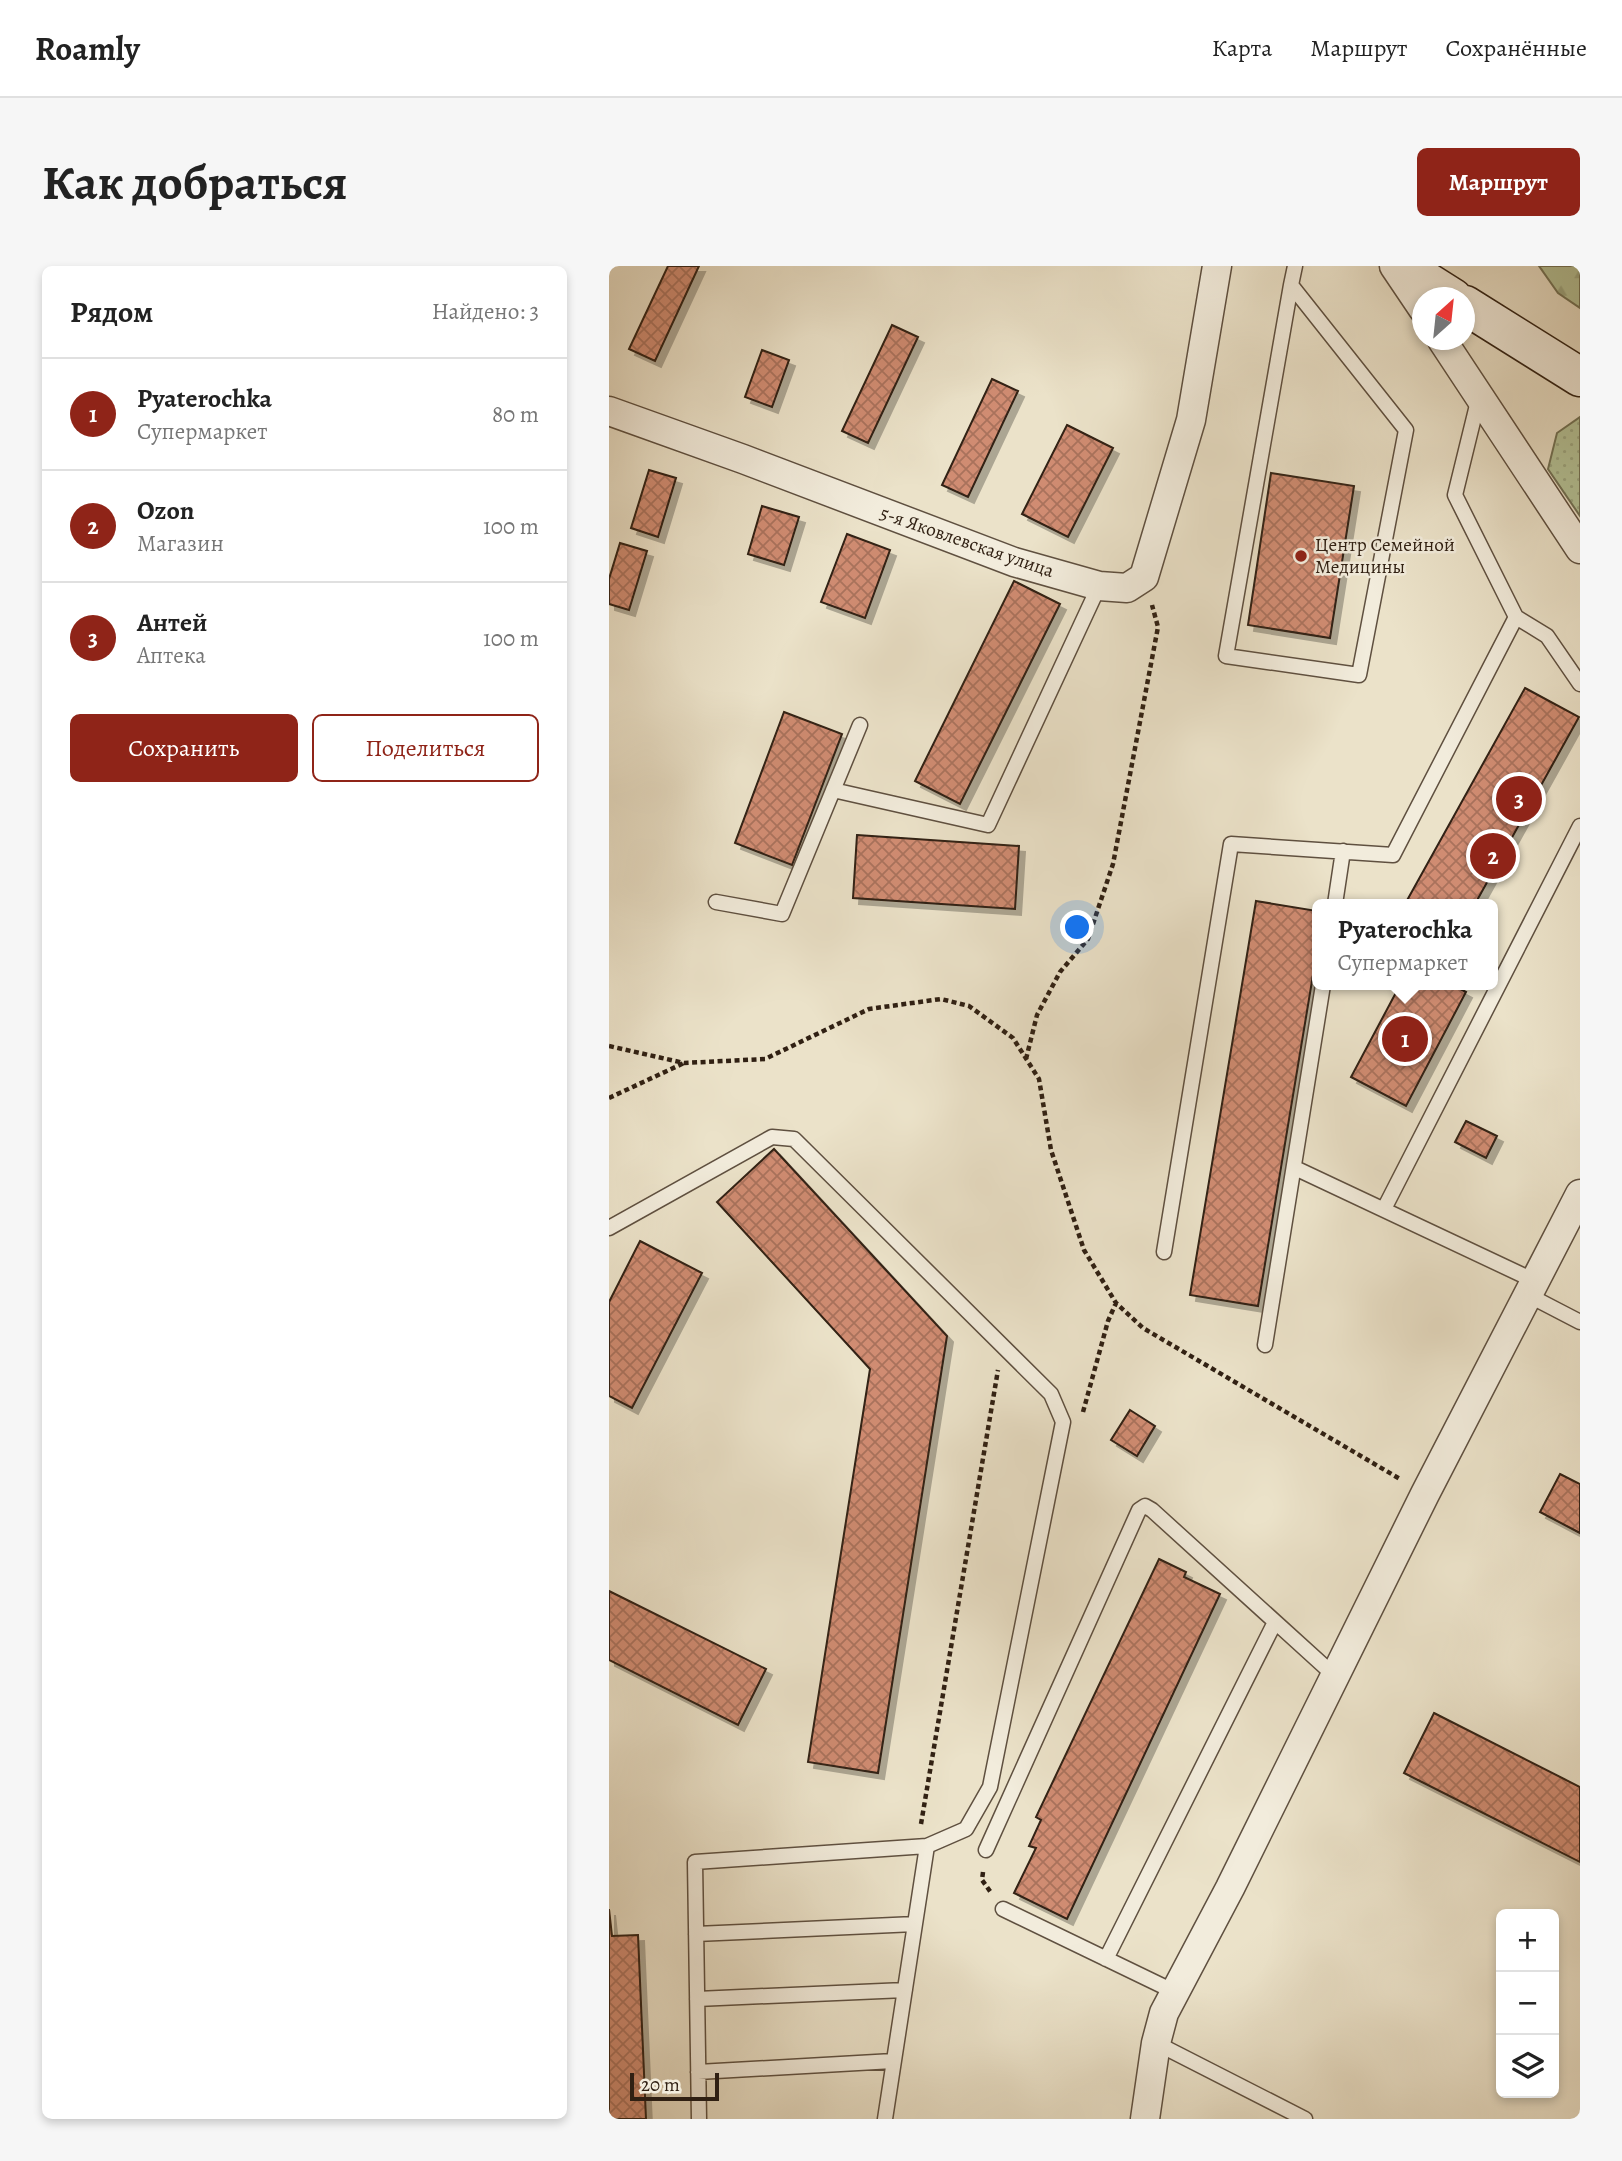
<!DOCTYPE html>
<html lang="ru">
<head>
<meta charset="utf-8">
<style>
  body { margin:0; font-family:Alegreya,serif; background:#f6f6f6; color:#222 }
  .controls { position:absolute; right:21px; bottom:21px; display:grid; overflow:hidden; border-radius:10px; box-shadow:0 4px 10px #0003 }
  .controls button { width:63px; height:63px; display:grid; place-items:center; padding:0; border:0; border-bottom:2px solid #e0e0e0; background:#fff; color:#222; font:35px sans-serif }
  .compass { position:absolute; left:803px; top:21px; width:63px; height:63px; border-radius:50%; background:#fff; box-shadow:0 4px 10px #0003; rotate:27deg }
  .scale { position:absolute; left:21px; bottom:18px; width:89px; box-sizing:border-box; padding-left:7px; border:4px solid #302013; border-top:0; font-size:19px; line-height:24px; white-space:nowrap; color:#302013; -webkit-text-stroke:5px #f2ecdc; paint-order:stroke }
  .you { position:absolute; left:469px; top:662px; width:24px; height:24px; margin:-18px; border:5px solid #fff; border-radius:50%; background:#1a73e8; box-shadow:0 0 0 10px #1a73e833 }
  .badge { display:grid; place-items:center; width:46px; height:46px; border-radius:50%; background:#8f2418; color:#fff; font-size:23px; font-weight:700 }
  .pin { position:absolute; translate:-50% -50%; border:4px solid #fff; box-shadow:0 2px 7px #0006 }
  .popup { position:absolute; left:703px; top:633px; width:186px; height:91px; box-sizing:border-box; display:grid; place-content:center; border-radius:10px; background:#fff; filter:drop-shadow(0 2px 5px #0005); font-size:23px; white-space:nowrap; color:#767676 }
  .popup b { font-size:26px; color:#222 }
  .popup::after { content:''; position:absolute; left:50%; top:100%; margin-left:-14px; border:14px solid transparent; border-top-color:#fff }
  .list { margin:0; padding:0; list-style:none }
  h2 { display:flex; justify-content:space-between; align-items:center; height:91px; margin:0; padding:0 28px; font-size:30px }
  h2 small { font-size:23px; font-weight:400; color:#767676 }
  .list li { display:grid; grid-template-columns:46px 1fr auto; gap:21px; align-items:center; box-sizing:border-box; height:112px; padding:0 28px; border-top:2px solid #e0e0e0 }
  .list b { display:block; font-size:26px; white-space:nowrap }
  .list p { margin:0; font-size:23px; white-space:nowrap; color:#767676 }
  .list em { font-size:23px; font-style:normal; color:#767676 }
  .actions { display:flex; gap:14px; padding:21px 28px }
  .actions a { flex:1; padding:16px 0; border:2px solid #8f2418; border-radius:10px; text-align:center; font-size:24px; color:#8f2418 }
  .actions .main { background:#8f2418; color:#fff }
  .icon { flex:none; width:38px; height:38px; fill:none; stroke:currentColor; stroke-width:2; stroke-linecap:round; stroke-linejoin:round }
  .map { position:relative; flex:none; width:971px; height:1853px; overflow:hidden; border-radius:10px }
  header { display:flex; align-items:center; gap:42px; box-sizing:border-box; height:98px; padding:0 35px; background:#fff; border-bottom:2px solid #e0e0e0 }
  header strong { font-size:33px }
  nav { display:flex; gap:38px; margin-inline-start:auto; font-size:24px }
  .intro { display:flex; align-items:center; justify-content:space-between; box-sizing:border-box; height:168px; padding:0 42px }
  h1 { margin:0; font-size:49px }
  .button { padding:18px 32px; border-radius:10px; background:#8f2418; color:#fff; font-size:24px; font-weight:700 }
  main { display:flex; gap:42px; padding:0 42px }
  aside { flex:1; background:#fff; border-radius:10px; box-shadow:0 4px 10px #0003 }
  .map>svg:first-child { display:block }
  .grass { fill:url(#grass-dots); stroke:#727256; stroke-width:2 }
  .forest { fill:url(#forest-firs); stroke:#727256; stroke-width:2 }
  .building { fill:url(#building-cross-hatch); stroke:#302013; stroke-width:2; filter:url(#shadow) }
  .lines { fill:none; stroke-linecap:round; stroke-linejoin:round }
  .lane-casing { stroke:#5f5040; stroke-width:17 }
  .street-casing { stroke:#5f5040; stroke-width:31 }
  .secondary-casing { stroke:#302013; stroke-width:41 }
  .path { stroke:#302013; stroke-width:4.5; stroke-dasharray:5 3.5; stroke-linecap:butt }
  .lane { stroke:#f2ecdc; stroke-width:14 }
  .street { stroke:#f2ecdc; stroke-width:28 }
  .secondary { stroke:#f2ecdc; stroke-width:38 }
  .poi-dot { fill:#8f2418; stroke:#f2ecdc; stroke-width:2.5 }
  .labels { text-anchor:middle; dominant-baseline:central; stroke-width:5; stroke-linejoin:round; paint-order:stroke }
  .street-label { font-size:19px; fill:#302013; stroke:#f2ecdc }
  .poi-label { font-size:19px; fill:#302013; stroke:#f2ecdc; text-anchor:start }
</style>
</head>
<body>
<header>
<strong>Roamly</strong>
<nav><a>Карта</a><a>Маршрут</a><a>Сохранённые</a></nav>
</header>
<div class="intro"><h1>Как добраться</h1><a class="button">Маршрут</a></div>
<main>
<aside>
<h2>Рядом<small>Найдено: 3</small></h2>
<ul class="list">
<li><span class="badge">1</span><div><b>Pyaterochka</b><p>Супермаркет</p></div><em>80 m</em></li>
<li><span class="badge">2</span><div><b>Ozon</b><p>Магазин</p></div><em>100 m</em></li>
<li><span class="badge">3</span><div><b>Антей</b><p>Аптека</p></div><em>100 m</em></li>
</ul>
<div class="actions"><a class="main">Сохранить</a><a>Поделиться</a></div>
</aside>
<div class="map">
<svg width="971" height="1853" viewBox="0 0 971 1853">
  <defs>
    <pattern id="grass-dots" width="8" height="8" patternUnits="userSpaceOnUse" patternTransform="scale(1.75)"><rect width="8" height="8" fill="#b5c499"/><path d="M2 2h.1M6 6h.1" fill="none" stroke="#9ca883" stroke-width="1.8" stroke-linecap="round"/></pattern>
    <pattern id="forest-firs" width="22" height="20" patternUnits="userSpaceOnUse" patternTransform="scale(1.75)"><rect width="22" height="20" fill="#b5c499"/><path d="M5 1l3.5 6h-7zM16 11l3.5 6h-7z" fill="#9ca883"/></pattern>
    <pattern id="building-cross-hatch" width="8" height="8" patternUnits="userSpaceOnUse" patternTransform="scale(1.75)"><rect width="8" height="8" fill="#d08c72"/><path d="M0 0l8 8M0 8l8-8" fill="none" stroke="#a9725c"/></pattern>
    <filter id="shadow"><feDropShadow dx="6" dy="6" stdDeviation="0" flood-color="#0004"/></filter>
  </defs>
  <rect width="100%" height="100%" fill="#ebe2c9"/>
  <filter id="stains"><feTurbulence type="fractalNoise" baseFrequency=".00286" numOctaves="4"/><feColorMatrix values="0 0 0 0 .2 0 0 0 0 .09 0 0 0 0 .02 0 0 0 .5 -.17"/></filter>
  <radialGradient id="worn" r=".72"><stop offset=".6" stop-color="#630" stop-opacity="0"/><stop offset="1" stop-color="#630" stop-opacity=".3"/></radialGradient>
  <path class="grass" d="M971 151V250L939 203 948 167Z"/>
  <path class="forest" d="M930 0H971V42L949 27Z"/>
  <path class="building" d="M59 0H90L46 95 20 83Z
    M283 59 309 71 259 177 233 165Z
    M153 84 180 94 163 141 136 131Z
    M383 113 409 125 359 231 333 219Z
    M458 159 504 182 459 271 413 248Z
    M40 204 67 212 49 271 22 262Z
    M662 207 745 220 721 372 639 359Z
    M153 240 190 251 175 299 139 288Z
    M238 268 281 284 256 352 212 336Z
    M11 277 38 285 20 344 0 338V313Z
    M405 315 451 338 351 538 306 515Z
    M916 422 970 451 866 638H796Z
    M175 446 233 468 183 599 126 577Z
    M248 569 410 580 406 643 244 632Z
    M647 635 708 645V685L649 1040 581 1029Z
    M791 719H844L857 726 797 840 742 811Z
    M857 855 888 870 877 892 846 876Z
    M165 883 338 1070 269 1507 199 1496 261 1103 108 936Z
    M31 975 93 1007 23 1142 0 1130V1036Z
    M521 1144 546 1160 528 1190 502 1174Z
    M951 1208 971 1218V1267L931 1246Z
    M550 1293 577 1306 575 1311 611 1328 458 1653 405 1627 427 1582 420 1580 432 1554 427 1551Z
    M0 1325 157 1403 129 1459 0 1394Z
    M825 1447 971 1521V1596L795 1507Z
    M0 1643 3 1670 29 1669 37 1853H0Z"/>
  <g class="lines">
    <g class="lane-casing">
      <path id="lane" d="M682 19 797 164 750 409 617 390 682 19 686 0
        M907 351 938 370 971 418
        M224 524 379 559 490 320
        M107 636 173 648 251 459
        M726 638 734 585
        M686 902 926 1015
        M775 943 971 560
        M0 962 163 871 185 873 442 1128 454 1156 381 1521 357 1563 318 1580
        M555 986 622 578 784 589 907 351 846 229 870 131
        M919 1029 971 1056
        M656 1079 714 719
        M377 1584 530 1244 536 1240 543 1244 727 1411
        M394 1643 566 1726
        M87 1668 306 1658
        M497 1693 666 1356
        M88 1733 296 1724
        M547 1777 696 1853
        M89 1806 284 1795
        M90 1853 86 1596 318 1580 276 1853"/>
    </g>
    <g class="street-casing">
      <path id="street" d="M785 0 814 43
        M833 74 971 283
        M0 145 134 193 405 296 490 320 518 322 535 311 582 154 608 0
        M536 1853 547 1777 555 1747 621 1622 816 1228 971 928"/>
    </g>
    <g class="secondary-casing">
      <path id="secondary" d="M793 0 844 32
        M856 39 971 111"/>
    </g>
    <path class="path" d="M0 780 75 797 156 793 260 743 332 733 360 740 404 772 430 813 442 884 475 984 507 1037 534 1062 791 1213
      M417 793 428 749 451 706 479 673 504 598 549 361 543 339
      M0 832 75 797
      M474 1146 499 1055 507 1037
      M312 1558 389 1104
      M374 1606 373 1614 383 1628"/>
    <use href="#lane" class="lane"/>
    <use href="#street" class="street"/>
    <use href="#secondary" class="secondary"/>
  </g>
  <circle class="poi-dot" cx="692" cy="290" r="7"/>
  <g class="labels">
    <g class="street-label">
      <text transform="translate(358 276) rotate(19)">5-я Яковлевская улица</text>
    </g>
    <g class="poi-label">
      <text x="706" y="279">Центр Семейной<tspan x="706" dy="22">Медицины</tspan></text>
    </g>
  </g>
  <rect width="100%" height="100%" filter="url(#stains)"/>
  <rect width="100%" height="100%" fill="url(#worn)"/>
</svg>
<div class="controls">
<button>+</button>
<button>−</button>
<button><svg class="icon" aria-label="layers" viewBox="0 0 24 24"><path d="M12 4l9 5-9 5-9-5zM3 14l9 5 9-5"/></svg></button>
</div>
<svg class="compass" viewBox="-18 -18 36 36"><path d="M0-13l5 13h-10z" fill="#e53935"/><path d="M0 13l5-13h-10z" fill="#767676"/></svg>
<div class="scale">20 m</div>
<div class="you"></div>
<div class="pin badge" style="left:796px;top:773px">1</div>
<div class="popup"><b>Pyaterochka</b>Супермаркет</div>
<div class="pin badge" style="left:884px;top:590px">2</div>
<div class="pin badge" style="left:910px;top:533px">3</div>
</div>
</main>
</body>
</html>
